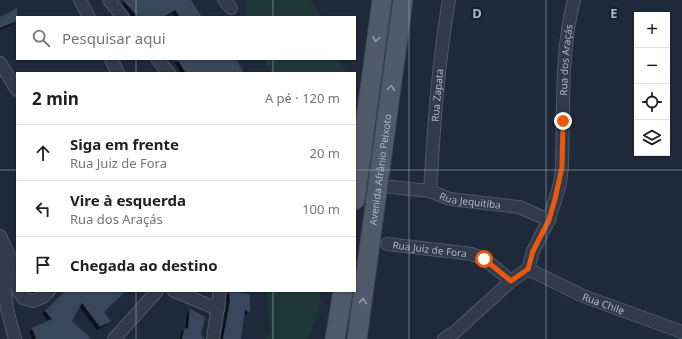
<!DOCTYPE html>
<html lang="pt">
<head>
<meta charset="utf-8">
<style>
  body { margin:0; font-family:"Noto Sans",sans-serif; background:#f2f2f2; color:#202124 }
  .controls { position:absolute; right:12px; top:12px; display:grid; overflow:hidden; border-radius:0px; box-shadow:0 1px 3px #0004 }
  .controls button { width:36px; height:36px; display:grid; place-items:center; padding:0; border:0; border-bottom:1px solid #e0e0e0; background:#fff; color:#202124; font:20px sans-serif }
  .stop { position:absolute; width:12px; height:12px; margin:-9px; border:3px solid #ea580c; border-radius:50%; background:#fff }
  .stop.end { background:#ea580c; border-color:#fff; box-shadow:0 1px 4px #0008 }
  .list { margin:0; padding:0; list-style:none }
  h2 { display:flex; justify-content:space-between; align-items:center; height:52px; margin:0; padding:0 16px; font-size:17px }
  h2 small { font-size:13px; font-weight:400; color:#757577 }
  .list li { display:grid; grid-template-columns:26px 1fr auto; gap:12px; align-items:center; box-sizing:border-box; height:56px; padding:0 16px; border-top:1px solid #e0e0e0 }
  .list b { display:block; font-size:15px; white-space:nowrap }
  .list p { margin:0; font-size:13px; white-space:nowrap; color:#757577 }
  .list em { font-size:13px; font-style:normal; color:#757577 }
  .icon { flex:none; width:22px; height:22px; fill:none; stroke:currentColor; stroke-width:2; stroke-linecap:round; stroke-linejoin:round }
  .map { position:relative; flex:none; width:682px; height:339px; overflow:hidden }
  .search { position:absolute; background:#fff; box-shadow:0 1px 3px #0004; left:16px; top:16px; width:340px; height:44px; display:flex; align-items:center; gap:10px; box-sizing:border-box; padding:0 14px; border-radius:0px; color:#757577; font-size:15px }
  .panel { position:absolute; background:#fff; box-shadow:0 1px 3px #0004; left:16px; top:72px; width:340px; height:220px; border-radius:0px }
  .map>svg:first-child { display:block }
  .green { fill:#20373a }
  .building { fill:#39475a; filter:url(#shadow) }
  .lines { fill:none; stroke-linecap:round; stroke-linejoin:round }
  .minor-casing { stroke:#4f5968; stroke-width:14 }
  .primary-casing { stroke:#3b4453; stroke-width:21 }
  .minor { stroke:#313b4a; stroke-width:12 }
  .primary { stroke:#4f5a6a; stroke-width:19 }
  .oneway { stroke:#949fb0 }
  .route { stroke:#ea580c; stroke-width:5 }
  .grid { fill:none; stroke:#abb6c7; stroke-width:1; stroke-opacity:0.55 }
  .labels { text-anchor:middle; dominant-baseline:central; stroke-width:4; stroke-linejoin:round; paint-order:stroke }
  .street-label { font-size:10px; fill:#abb6c7; stroke:#17202e }
  .grid-label { font-size:13px; text-anchor:middle; font-weight:bold; fill:#abb6c7; stroke:#17202e; stroke-width:4; stroke-linejoin:round; paint-order:stroke }
</style>
</head>
<body>
<div class="map">
<svg width="682" height="339" viewBox="0 0 682 339">
  <defs>
    <filter id="shadow"><feDropShadow dx="-3" dy="3" stdDeviation="0" flood-color="#0009"/></filter>
  </defs>
  <rect width="100%" height="100%" fill="#1e2939"/>
  <path class="green" d="M246 0H310L322 17H246Z
    M264 59H340L346 73H271Z
    M267 291H319L321 304 308 339H265L270 332Z"/>
  <path class="building" d="M123 0H191L202 17H180L175 10 163 17H138Z
    M17 8V21L0 28V17Z
    M177 59H236L244 73H186Z
    M65 291H126L104 312 111 321 100 327 82 303 72 321 92 339H36L32 328 52 319 45 311Z
    M229 291 250 294V312L245 310 241 339H223L230 301Z
    M190 309 205 317 201 336 206 339H182L185 328 188 329Z"/>
  <g class="lines">
    <g class="minor-casing">
      <g id="minor">
        <path d="M80 0 89 17"/>
        <path d="M109 0 123 17"/>
        <path d="M224 0 231 8"/>
        <path d="M111 59 118 73"/>
        <path d="M157 59 169 73"/>
        <path d="M0 63 17 90"/>
        <path id="s1" d="M391 187 430 191 450 199 519 207 549 220"/>
        <path id="s2" d="M430 191C434 127 438 63 449 0"/>
        <path d="M0 236 11 260 17 288"/>
        <path id="s3" d="M387 244 472 254C488 260 498 270 511 281"/>
        <path d="M0 252 7 309 15 339"/>
        <path id="s4" d="M528 269 583 296 682 332"/>
        <path d="M18 291 23 298 33 301 43 297 49 291"/>
        <path d="M174 291 218 309"/>
        <path d="M114 339 157 291"/>
        <path d="M213 339 220 291"/>
        <path id="s5" d="M444 339 455 332 511 281 528 269 533 251 549 220 560 184 562 167C564 112 560 53 574 0"/>
      </g>
    </g>
    <g class="primary-casing">
      <g id="primary">
        <path d="M355 200 382 0"/>
        <path d="M335 339 343 291"/>
        <path id="s6" d="M357 339 403 0"/>
      </g>
    </g>
    <use href="#minor" class="minor"/>
    <use href="#primary" class="primary"/>
  </g>
  <defs><path id="oneway-chevron" d="M-2-3.5L2.5 0L-2 3.5" fill="none" stroke-width="1.6" stroke-linecap="round" stroke-linejoin="round"/></defs>
  <g class="oneway">
    <use href="#oneway-chevron" transform="translate(376 39) rotate(98)"/>
    <use href="#oneway-chevron" transform="translate(391 88) rotate(-83)"/>
    <use href="#oneway-chevron" transform="translate(363 301) rotate(-83)"/>
  </g>
  <g class="lines">
    <path class="route" d="M484 259 511 281 528 269 533 251 549 220 555 199 562 167 563 121"/>
  </g>
  <path class="grid" d="M136 0V17M273 0V17M409 0V339M546 0V339M136 59V73M273 59V73M0 170H17M355 170H682M136 291V339M273 291V339"/>
  <g class="labels">
    <g class="street-label">
      <text stroke="none"><textPath href="#s5" startOffset="325">Rua dos Araçás</textPath></text>
      <text stroke="none"><textPath href="#s2" startOffset="96">Rua Zapata</textPath></text>
      <text stroke="none"><textPath href="#s6" startOffset="171">Avenida Afrânio Peixoto</textPath></text>
      <text stroke="none"><textPath href="#s1" startOffset="81">Rua Jequitiba</textPath></text>
      <text stroke="none"><textPath href="#s3" startOffset="43">Rua Juiz de Fora</textPath></text>
      <text stroke="none"><textPath href="#s4" startOffset="83">Rua Chile</textPath></text>
    </g>
  </g>
  <g class="grid-label">
    <text x="477" y="18">D</text>
    <text x="614" y="18">E</text>
  </g>
</svg>
<div class="controls">
<button>+</button>
<button>−</button>
<button><svg class="icon" aria-label="locate" viewBox="0 0 24 24"><circle cx="12" cy="12" r="6"/><path d="M12 2v4M12 18v4M2 12h4M18 12h4"/></svg></button>
<button><svg class="icon" aria-label="layers" viewBox="0 0 24 24"><path d="M12 4l9 5-9 5-9-5zM3 14l9 5 9-5"/></svg></button>
</div>
<div class="stop" style="left:484px;top:259px"></div>
<div class="stop end" style="left:563px;top:121px"></div>
<div class="search"><svg class="icon" aria-label="search" viewBox="0 0 24 24"><circle cx="10" cy="10" r="6"/><path d="M15 15l6 6"/></svg>Pesquisar aqui</div>
<section class="panel">
<h2>2 min<small>A pé · 120 m</small></h2>
<ul class="list">
<li><svg class="icon" aria-label="ahead" viewBox="0 0 24 24"><path d="M12 20V5M6 11l6-6 6 6"/></svg><div><b>Siga em frente</b><p>Rua Juiz de Fora</p></div><em>20 m</em></li>
<li><svg class="icon" aria-label="left" viewBox="0 0 24 24"><path d="M17 20v-9H6M10 6l-5 5 5 5"/></svg><div><b>Vire à esquerda</b><p>Rua dos Araçás</p></div><em>100 m</em></li>
<li><svg class="icon" aria-label="arrive" viewBox="0 0 24 24"><path d="M6 21V4h12l-3 4 3 4H6"/></svg><div><b>Chegada ao destino</b></div></li>
</ul>
</section>
</div>
</body>
</html>
